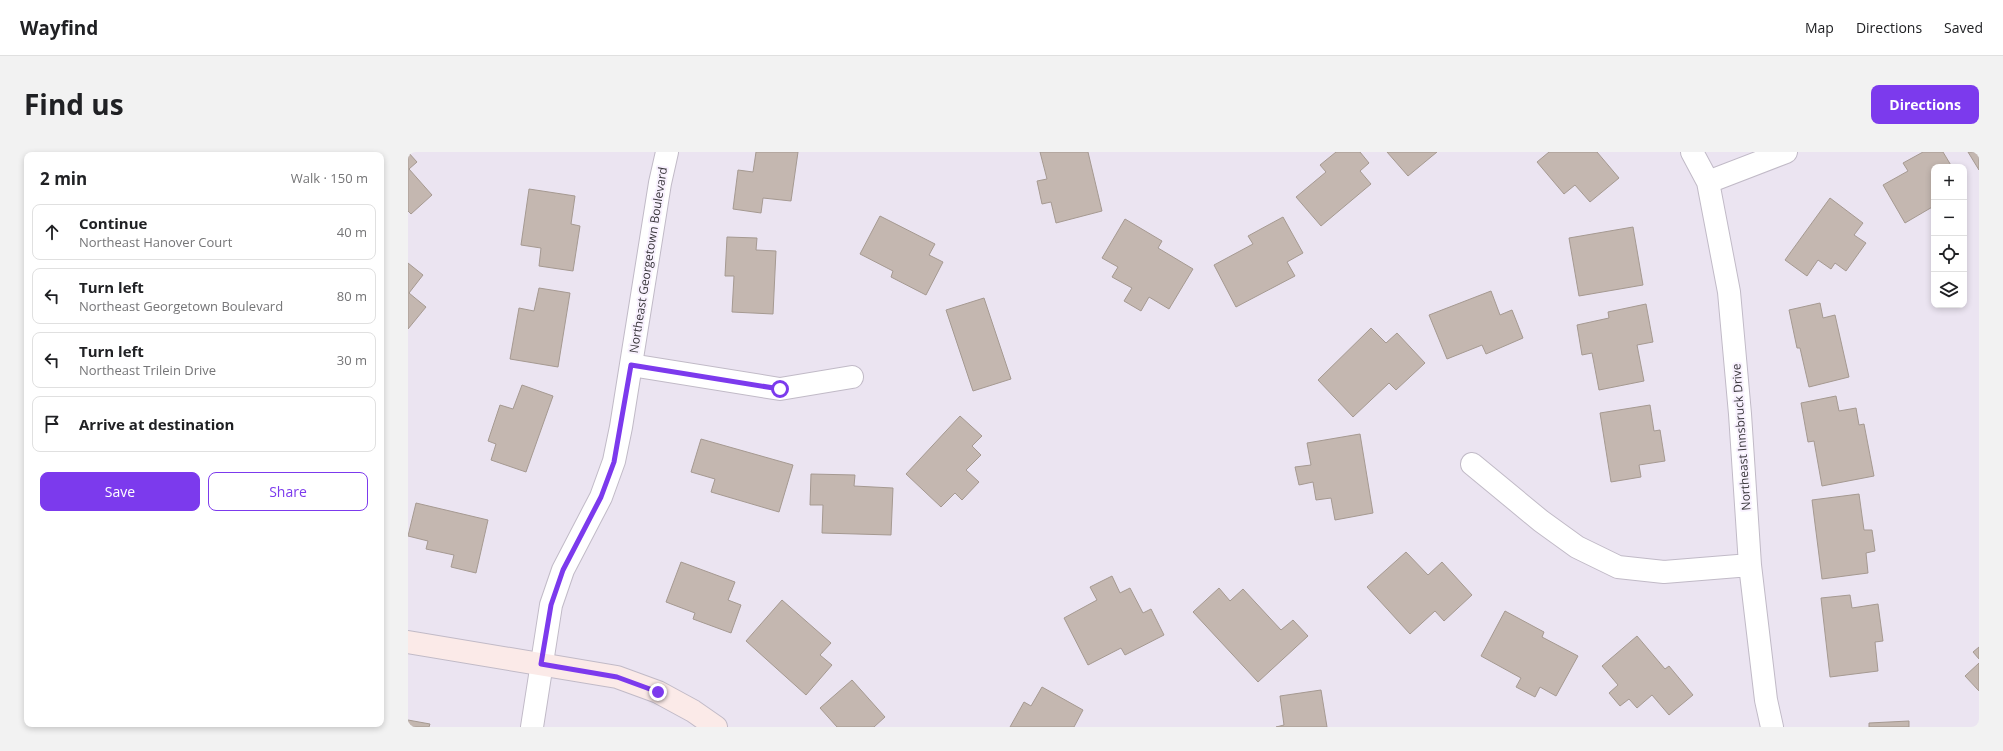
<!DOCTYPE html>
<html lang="en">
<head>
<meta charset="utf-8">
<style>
  body { margin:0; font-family:"Open Sans",sans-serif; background:#f2f2f2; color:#202124 }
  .controls { position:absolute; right:12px; top:12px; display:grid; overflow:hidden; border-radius:8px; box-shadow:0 2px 6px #0003 }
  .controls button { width:36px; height:36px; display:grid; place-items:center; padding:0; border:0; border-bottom:1px solid #e0e0e0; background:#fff; color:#202124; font:20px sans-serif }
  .stop { position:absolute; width:12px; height:12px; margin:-9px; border:3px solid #7c3aed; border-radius:50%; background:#fff }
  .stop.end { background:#7c3aed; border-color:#fff; box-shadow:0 1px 4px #0008 }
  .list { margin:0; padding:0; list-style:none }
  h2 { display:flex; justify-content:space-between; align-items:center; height:52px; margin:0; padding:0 16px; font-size:17px }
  h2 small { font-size:13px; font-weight:400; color:#757577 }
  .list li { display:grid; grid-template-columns:26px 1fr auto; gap:12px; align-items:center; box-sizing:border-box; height:56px; margin:0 8px 8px; padding:0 8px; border:1px solid #e0e0e0; border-radius:8px }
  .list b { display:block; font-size:15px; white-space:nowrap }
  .list p { margin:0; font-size:13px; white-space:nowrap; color:#757577 }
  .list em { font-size:13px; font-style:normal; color:#757577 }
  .actions { display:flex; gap:8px; padding:12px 16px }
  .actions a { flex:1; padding:9px 0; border:1px solid #7c3aed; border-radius:8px; text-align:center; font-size:14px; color:#7c3aed }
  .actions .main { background:#7c3aed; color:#fff }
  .icon { flex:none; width:22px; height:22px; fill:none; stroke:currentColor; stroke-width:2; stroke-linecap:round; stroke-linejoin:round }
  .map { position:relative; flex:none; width:1571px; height:575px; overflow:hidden; border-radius:8px }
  header { display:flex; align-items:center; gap:24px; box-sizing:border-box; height:56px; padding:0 20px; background:#fff; border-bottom:1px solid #e0e0e0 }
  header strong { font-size:19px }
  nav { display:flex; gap:22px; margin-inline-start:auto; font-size:14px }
  .intro { display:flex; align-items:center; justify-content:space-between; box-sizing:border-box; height:96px; padding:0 24px }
  h1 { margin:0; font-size:28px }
  .button { padding:10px 18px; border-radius:8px; background:#7c3aed; color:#fff; font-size:14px; font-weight:700 }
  main { display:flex; gap:24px; padding:0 24px }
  aside { flex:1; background:#fff; border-radius:8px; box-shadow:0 2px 6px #0003 }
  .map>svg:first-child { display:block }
  .building { fill:#c4b7b0; stroke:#a59991 }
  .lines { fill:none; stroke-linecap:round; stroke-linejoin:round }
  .street-casing { stroke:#c1bac7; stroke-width:24 }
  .secondary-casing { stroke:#c1bac7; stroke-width:24 }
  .street { stroke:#fff; stroke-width:22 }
  .secondary { stroke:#fbeae8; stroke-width:22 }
  .route { stroke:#7c3aed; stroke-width:5 }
  .labels { text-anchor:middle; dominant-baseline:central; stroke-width:4; stroke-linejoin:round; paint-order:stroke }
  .street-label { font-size:12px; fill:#3a373c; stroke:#f8f1fe }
</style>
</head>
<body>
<header>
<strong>Wayfind</strong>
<nav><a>Map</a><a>Directions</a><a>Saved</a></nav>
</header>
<div class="intro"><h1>Find us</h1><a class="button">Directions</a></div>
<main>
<aside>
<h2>2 min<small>Walk · 150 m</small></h2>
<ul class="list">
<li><svg class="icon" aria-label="ahead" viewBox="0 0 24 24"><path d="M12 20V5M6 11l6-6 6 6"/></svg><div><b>Continue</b><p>Northeast Hanover Court</p></div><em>40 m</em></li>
<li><svg class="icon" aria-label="left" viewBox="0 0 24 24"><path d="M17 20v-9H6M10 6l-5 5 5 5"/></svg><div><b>Turn left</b><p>Northeast Georgetown Boulevard</p></div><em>80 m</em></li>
<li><svg class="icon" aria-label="left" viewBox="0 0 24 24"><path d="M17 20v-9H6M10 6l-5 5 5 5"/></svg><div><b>Turn left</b><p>Northeast Trilein Drive</p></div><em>30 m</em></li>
<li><svg class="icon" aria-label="arrive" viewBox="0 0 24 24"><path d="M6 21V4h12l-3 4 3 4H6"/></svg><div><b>Arrive at destination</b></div></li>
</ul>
<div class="actions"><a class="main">Save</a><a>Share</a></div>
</aside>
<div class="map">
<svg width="1571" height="575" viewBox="0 0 1571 575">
  <rect width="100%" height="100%" fill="#ebe4f1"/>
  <path class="building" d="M0 0 9 10 1 17 24 43 3 62 0 59Z
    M348 0H390L383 49 355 46 353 61 325 57 330 18 345 20Z
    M632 0H680L694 59 648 71 643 50 634 52 629 29 639 27Z
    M928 0H952L961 11 952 19 963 32 913 74 888 45 918 20 912 13Z
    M979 0H1029L1000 24Z
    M1141 0H1189L1211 26 1182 50 1167 33 1156 42 1129 10Z
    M1515 0H1535L1544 15H1526V54L1497 71 1475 33 1500 19 1495 11Z
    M1560 0H1571V18Z
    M121 37 167 44 163 72 172 74 165 119 131 114 133 96 113 93Z
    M1422 46 1455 71 1446 83 1458 91 1438 119 1427 111 1423 117 1410 108 1399 124 1377 108Z
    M472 64 527 92 521 103 535 110 518 143 483 125 485 119 452 102Z
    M875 65 895 101 879 110 887 124 828 155 806 113 845 92 840 84Z
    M717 67 754 89 750 96 785 117 761 157 741 145 733 159 716 149 724 136 704 125 710 115 694 106Z
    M1225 75 1235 133 1171 144 1161 86Z
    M319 85 349 86 348 98 368 99 365 162 324 160 326 124H317Z
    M0 111 15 123 1 141 18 155 0 177Z
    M131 136 162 141 150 215 102 207 111 156 126 159Z
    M1083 139 1092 163 1104 158 1115 186 1078 202 1074 193 1039 207 1021 163Z
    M576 146 603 227 565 239 538 158Z
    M1412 151 1415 166 1427 163 1441 225 1401 235 1392 196H1389L1381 158Z
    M1238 152 1245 190 1229 193 1236 229 1191 238 1184 201 1174 203 1169 173 1201 166 1200 160Z
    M963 176 978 191 989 181 1017 211 988 238 981 231 945 265 910 228Z
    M114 233 145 244 118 320 83 308 88 292 80 289 92 253 105 257Z
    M1428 244 1431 259 1448 256 1451 273 1456 272 1466 324 1414 334 1406 289 1400 290 1393 251Z
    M1242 253 1246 279 1252 278 1257 309 1231 313 1233 325 1203 330 1192 261Z
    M552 264 574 284 564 294 573 303 558 318 571 330 554 348 547 341 533 355 498 322Z
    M952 282 965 361 927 368 923 346 908 348 905 330 891 333 887 315 903 313 899 291Z
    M293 287 385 313 371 360 303 340 307 327 283 320Z
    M403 322 447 323 446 334 485 336 483 383 414 381 415 353H402Z
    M1451 342 1456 378H1464L1467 399 1458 401 1460 421 1414 427 1404 348Z
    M8 351 80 368 68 421 43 415 46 403 18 397 20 389 0 384Z
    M998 400 1020 423 1034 410 1064 443 1036 469 1027 459 1002 482 959 435Z
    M273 410 327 430 320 448 333 453 323 481 285 467 287 461 258 450Z
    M704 424 712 441 722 436 735 461 743 457 756 483 717 503 713 496 680 513 656 466 689 448 682 435Z
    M811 436 822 449 835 437 873 478 885 468 900 484 850 530 785 460Z
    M1442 443 1444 456 1470 452 1475 489 1467 490 1470 519 1422 525 1413 446Z
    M374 448 423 491 412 503 424 513 398 543 338 489Z
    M1097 459 1136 480 1134 485 1170 504 1148 544 1132 535 1127 545 1108 535 1113 526 1073 504Z
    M1229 484 1257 517 1261 514 1285 543 1261 563 1244 543 1229 556 1221 547 1212 554 1201 541 1210 533 1194 514Z
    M1571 495V507L1565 500Z
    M1571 511V539L1557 524Z
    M444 528 477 565 466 575H429L412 556Z
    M634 535 675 558 666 575H602L616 550 623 554Z
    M913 538 919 575H868L876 573 872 544Z
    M0 568 22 572 21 575H0Z
    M1501 569V575H1461V571Z"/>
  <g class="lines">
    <g class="street-casing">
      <path id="street" d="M1284 0 1300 30 1321 140 1332 262 1342 413 1358 548 1364 575
        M1300 30 1378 0
        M223 213 372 237 444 225
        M1064 312 1133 369 1169 395 1210 415 1256 420 1342 413
        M124 575 143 453 155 418 193 345 206 309 213 275 252 31 259 0"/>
    </g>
    <g class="secondary-casing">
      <path id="secondary" d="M0 490 209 525 250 540 285 559 308 575"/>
    </g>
    <use href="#street" class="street"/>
    <use href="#secondary" class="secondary"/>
  </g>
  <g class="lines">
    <path class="route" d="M250 540 209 525 133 512 143 453 155 418 193 345 206 310 223 213 372 237"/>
  </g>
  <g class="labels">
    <g class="street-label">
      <text transform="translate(240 108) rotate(-81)">Northeast Georgetown Boulevard</text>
      <text transform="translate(1333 285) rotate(-94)">Northeast Innsbruck Drive</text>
    </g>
  </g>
</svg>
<div class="controls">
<button>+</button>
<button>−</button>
<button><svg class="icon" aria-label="locate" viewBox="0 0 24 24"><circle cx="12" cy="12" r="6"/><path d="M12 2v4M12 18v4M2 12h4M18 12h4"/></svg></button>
<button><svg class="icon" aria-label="layers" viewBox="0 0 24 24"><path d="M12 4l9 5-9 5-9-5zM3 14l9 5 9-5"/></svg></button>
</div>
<div class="stop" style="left:372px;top:237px"></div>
<div class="stop end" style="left:250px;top:540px"></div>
</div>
</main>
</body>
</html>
